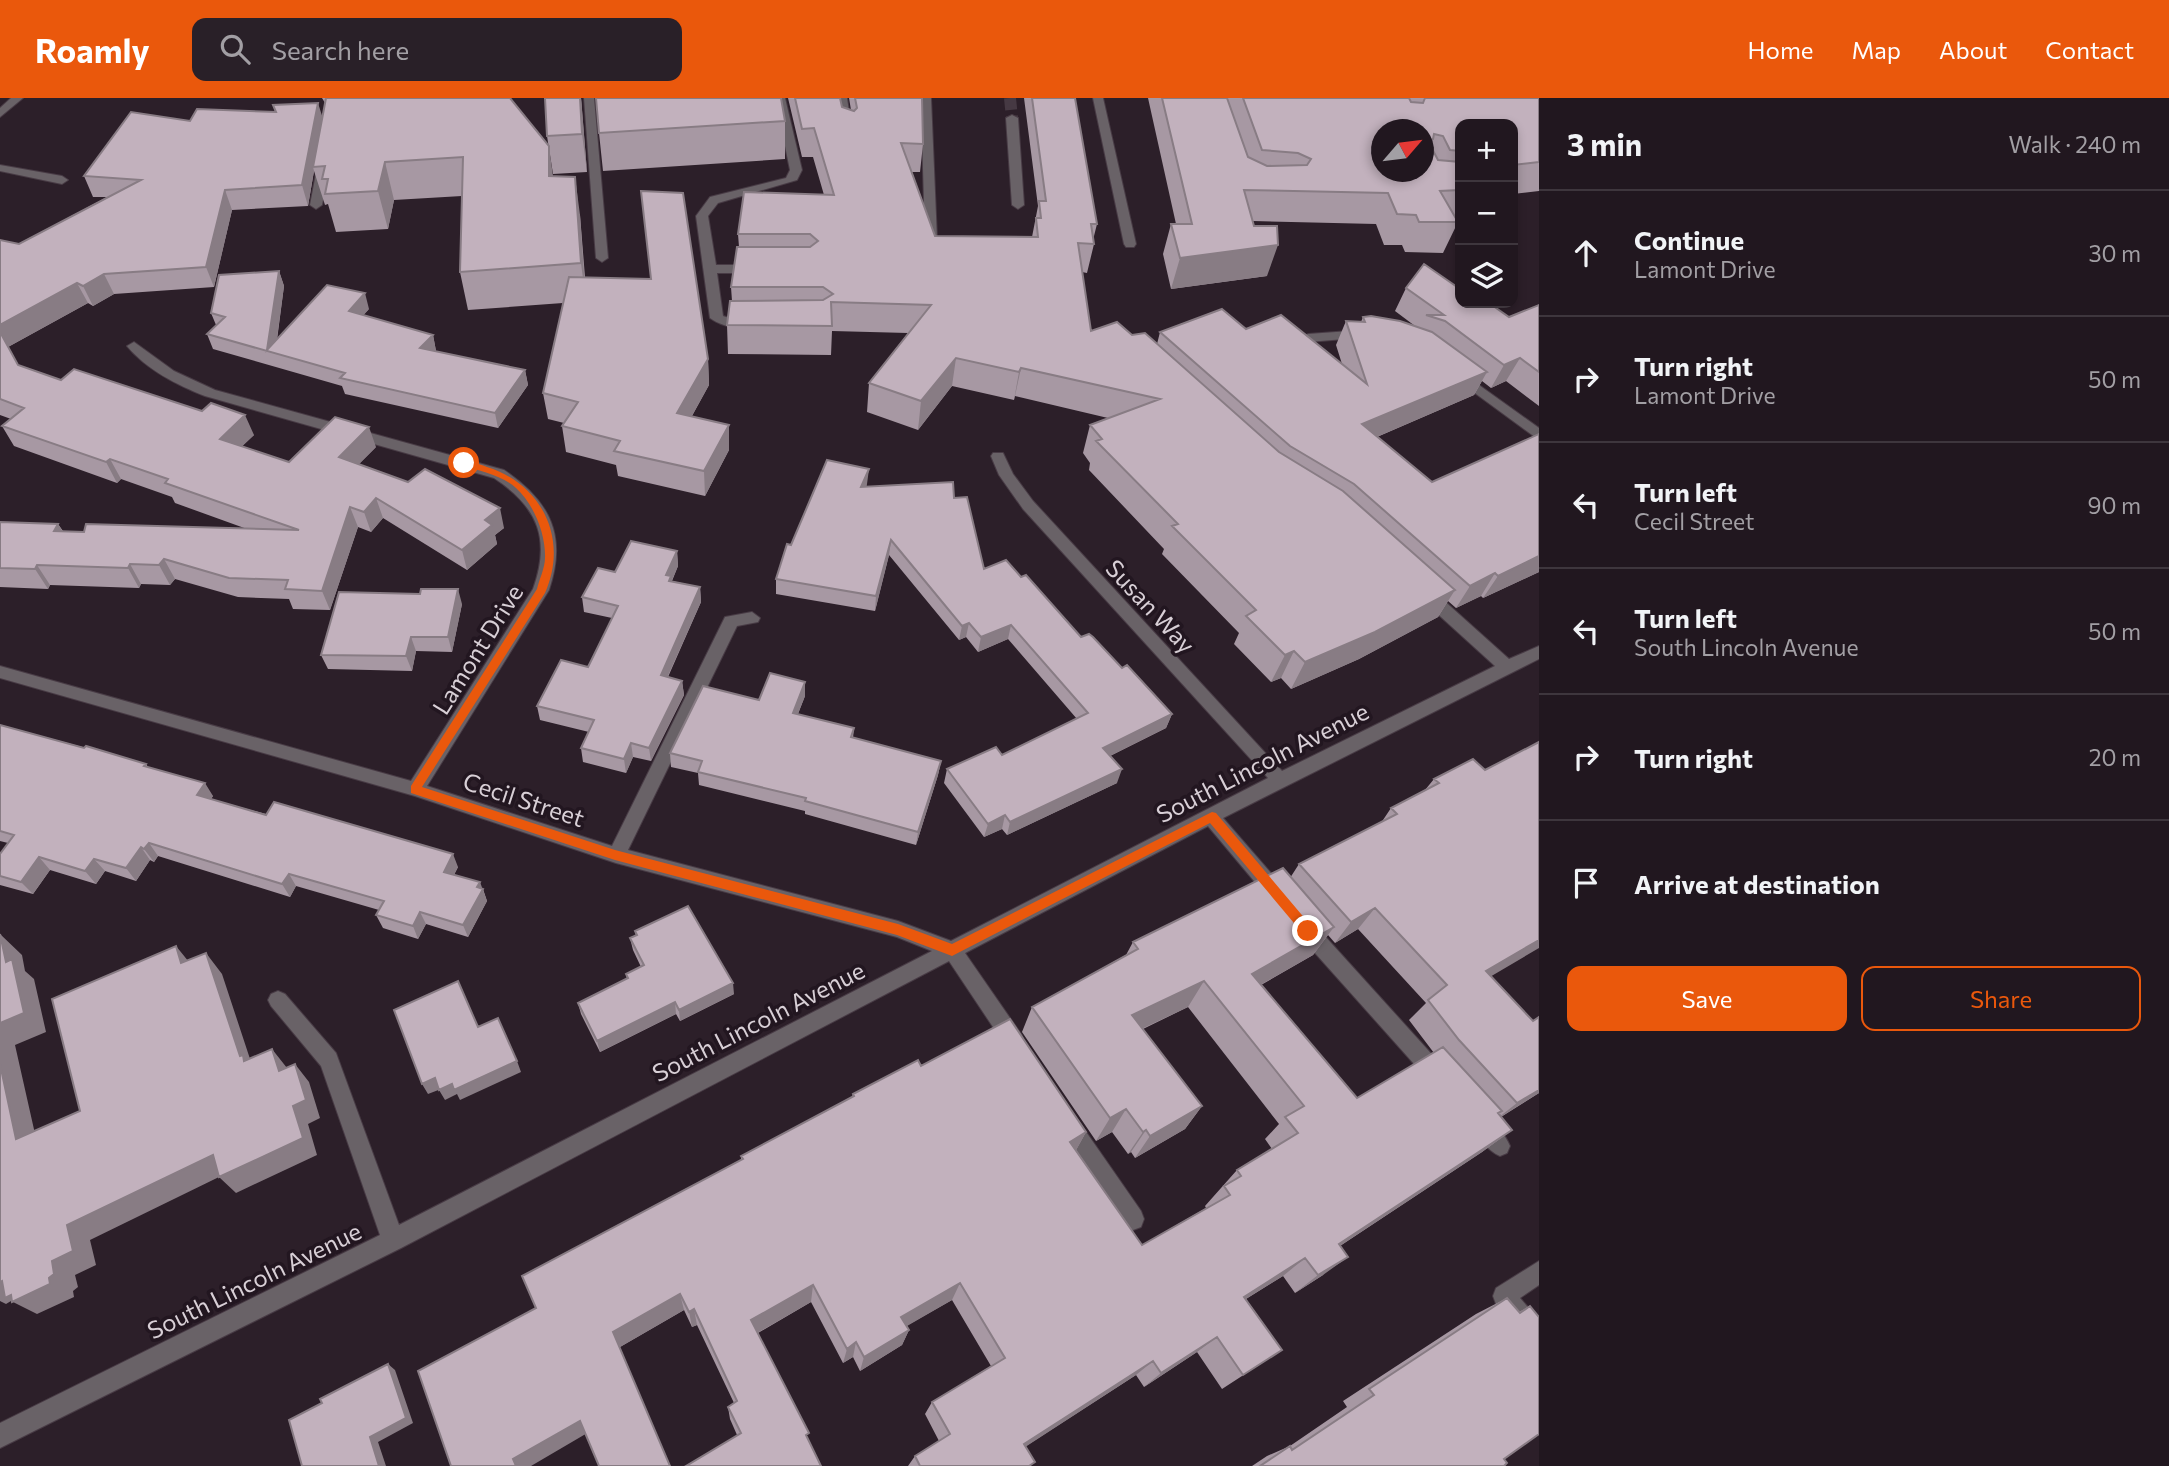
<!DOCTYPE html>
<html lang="en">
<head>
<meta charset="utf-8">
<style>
  body { margin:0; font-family:Commissioner,sans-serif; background:#292028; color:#f1f3f6 }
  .controls { position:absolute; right:21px; top:21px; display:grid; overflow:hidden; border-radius:14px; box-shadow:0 4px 10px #0003 }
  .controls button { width:63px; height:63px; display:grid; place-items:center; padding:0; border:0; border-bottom:2px solid #3e363d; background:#21171f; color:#f1f3f6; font:35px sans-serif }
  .compass { position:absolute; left:1371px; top:21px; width:63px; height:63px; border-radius:50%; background:#21171f; box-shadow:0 4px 10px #0003; rotate:62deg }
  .stop { position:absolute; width:21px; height:21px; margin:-16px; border:5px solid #ea580c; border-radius:50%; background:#fff }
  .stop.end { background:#ea580c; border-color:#fff; box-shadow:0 2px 7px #0008 }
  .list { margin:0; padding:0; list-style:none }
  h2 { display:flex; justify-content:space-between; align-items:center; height:91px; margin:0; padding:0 28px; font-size:30px }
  h2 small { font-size:23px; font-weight:400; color:#a29fa4 }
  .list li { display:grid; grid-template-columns:46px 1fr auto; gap:21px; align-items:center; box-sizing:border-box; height:126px; padding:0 28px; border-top:2px solid #3e363d }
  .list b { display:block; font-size:26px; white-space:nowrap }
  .list p { margin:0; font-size:23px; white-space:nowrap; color:#a29fa4 }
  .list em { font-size:23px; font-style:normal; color:#a29fa4 }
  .actions { display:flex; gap:14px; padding:21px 28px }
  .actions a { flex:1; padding:16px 0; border:2px solid #ea580c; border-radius:14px; text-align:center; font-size:24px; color:#ea580c }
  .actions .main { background:#ea580c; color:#fff }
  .icon { flex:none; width:38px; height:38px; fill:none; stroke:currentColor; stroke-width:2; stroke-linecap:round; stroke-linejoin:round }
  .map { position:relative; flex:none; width:1539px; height:1368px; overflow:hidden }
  header { display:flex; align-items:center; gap:42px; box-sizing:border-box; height:98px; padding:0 35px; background:#ea580c; color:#fff }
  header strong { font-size:33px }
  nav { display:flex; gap:38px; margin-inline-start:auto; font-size:24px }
  .search { width:490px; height:63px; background:#292028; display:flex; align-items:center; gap:18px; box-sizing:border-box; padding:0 24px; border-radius:14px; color:#a29fa4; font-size:26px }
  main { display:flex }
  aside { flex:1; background:#21171f }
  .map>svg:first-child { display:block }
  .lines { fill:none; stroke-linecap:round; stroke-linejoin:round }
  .minor-tunnel { stroke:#463943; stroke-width:12; stroke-dasharray:12 6; stroke-linecap:butt }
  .minor-casing { stroke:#483b45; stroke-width:2 }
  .minor { fill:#696267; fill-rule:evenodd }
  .wall { fill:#a798a3; fill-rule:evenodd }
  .shaded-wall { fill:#887c84 }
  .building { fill:#c2b1bd; stroke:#887c84; stroke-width:2; fill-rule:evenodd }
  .route { fill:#ea580c }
  .labels { text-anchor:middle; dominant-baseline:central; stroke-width:7; stroke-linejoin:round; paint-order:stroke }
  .street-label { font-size:24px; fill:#d8cfd6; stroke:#221620 }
</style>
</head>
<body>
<header>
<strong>Roamly</strong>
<div class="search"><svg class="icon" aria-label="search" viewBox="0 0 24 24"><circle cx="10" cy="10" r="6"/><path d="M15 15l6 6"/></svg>Search here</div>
<nav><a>Home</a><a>Map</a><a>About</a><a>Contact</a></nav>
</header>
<main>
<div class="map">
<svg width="1539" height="1368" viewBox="0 0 1539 1368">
  <rect width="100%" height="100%" fill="#2c1f29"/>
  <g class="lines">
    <path class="minor-tunnel" d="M1010 0 1012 20"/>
    <g class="minor-casing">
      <path id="minor" d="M11 0H23L0 19V10Z
        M584 0H594L608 160 602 164 596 160Z
        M775 0H785L802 72 797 82 718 105 708 118 716 167H755L761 171 755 175H717L723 218C734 222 750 218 758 225 745 234 722 229 710 220L696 118 710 99 786 80 790 72Z
        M837 0H847L852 33 842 31Z
        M921 0H931L937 141 931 145 925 141Z
        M1093 0H1103L1136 146 1134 149H1126L1124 146Z
        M1012 17 1018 20 1024 107 1018 111 1012 107 1006 20Z
        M324 62 330 65 322 107 316 111 310 107 318 65Z
        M0 67 62 78 68 82 62 86 0 73Z
        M1364 232 1369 233V239L1308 244 1301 240 1308 236Z
        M134 244 174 273 215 292 504 372C551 404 567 438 549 492L427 688 612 748 725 519 752 514 760 520 758 524 737 528 628 752 898 823 951 843 1268 680 1023 411 999 377 991 358 993 355H1003L1013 376 1033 403 1282 673 1495 568 1419 499 1417 495 1419 491H1431L1509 561 1539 548V561L1223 720 1284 790 1286 796 1284 802 1277 804 1270 802 1208 728 965 855 1021 936 1024 943 1021 950 1014 952 1007 950 949 863 401 1150 0 1350V1325L380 1137 321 968 271 908 268 902 271 896 278 893 285 896 336 955 399 1127 932 853 897 839 616 765 415 698 0 580V568L411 683 533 491C551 441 538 409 494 380L205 298C177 287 147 272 127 248Z
        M1458 272 1539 330V342L1453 279V273Z
        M1306 823 1313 825 1446 972 1449 979 1446 986 1439 989 1432 986 1299 837 1297 831 1299 825Z
        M1068 1015 1075 1018 1141 1113 1144 1121 1141 1129 1133 1132 1125 1129 1061 1032 1058 1025 1061 1018Z
        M1481 1016C1493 1021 1505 1036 1510 1048L1507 1055 1500 1058C1488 1053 1476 1038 1471 1026L1474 1019Z
        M1539 1163V1187L1520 1200 1539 1222V1250L1531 1247 1496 1206 1493 1198 1496 1190Z"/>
    </g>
    <use href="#minor" class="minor"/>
  </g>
  <path class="wall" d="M322 0H510L553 78 580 117 585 179 651 181 641 93 708 261 709 287 692 318 729 352 705 398 618 378 616 367 566 354 562 328 564 325 548 321 543 295 563 205 468 212 460 174 462 98 394 102 388 131 336 134 328 106 325 107 314 73 308 108 232 112 214 189 114 196 93 208 88 205 8 249 18 267 61 282 254 337 242 348 289 364 376 349 359 366 504 430 495 437 497 446 467 472 383 420 371 434 358 429 330 512 293 511 289 501 238 499 175 481 170 487 141 486 139 490 50 487 48 491 0 489V424L58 426 63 433 84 434 247 431 175 405 172 399 121 381 117 385 14 348 2 328 11 321 0 317V142L19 146 107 99H93L84 78 190 23 322 20 325 5Z
    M545 0H581L587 74 553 76 547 38Z
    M788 0H840L842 9 851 12 849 0H922L923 46 920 74H912L935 138 1032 139 1038 108 1024 0H1075L1097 126 1093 142 1094 146 1087 175 1082 174 1091 233 1132 237 1157 246 1160 234 1246 231 1342 266 1336 247 1346 223 1361 224 1363 219 1415 228 1395 213 1406 190 1483 207 1509 219 1539 207V308L1506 283 1491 290 1482 283 1474 297 1377 339 1539 474 1483 500 1481 498 1456 510 1448 503 1438 519 1359 561 1291 591 1281 580 1271 584 1234 546 1239 535 1162 456 1164 451 1089 372 1090 365 1083 355 1090 327 1108 320 1015 298 1014 302 952 288 918 332 867 314 869 285 908 235 832 233 831 257 728 256 727 227 732 203 731 189 739 149 738 136 824 97 813 59H802Z
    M1148 0H1539V93L1513 96V26H1460V123H1457L1458 124 1443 155 1405 154 1402 147H1384L1376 126 1253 123 1267 178 1171 191 1163 156 1171 126H1176Z
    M785 23V61L603 73 599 35Z
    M279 173 284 188 277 242 369 211 363 217 433 237 436 253 435 254 525 272 528 287 498 330 345 296 342 288 213 251 207 236 216 227 211 215Z
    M867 386 866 389 954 400 984 471 1021 479 1081 539 1122 570 1172 616 1166 630 1110 658 1117 685 1007 737 1002 731 984 739 944 685 947 671 1002 657 1077 621 1008 541 978 554 966 539 959 542 889 457 875 513 776 496V481L791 447Z
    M677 453 678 468 672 483 700 489 701 504 668 579 682 583 684 597 651 663 633 659 626 675 583 664 581 650 589 634 540 622 537 608 588 569 612 520 584 514 582 499 615 474Z
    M462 506 452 554 416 553 412 573 328 571 321 557Z
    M805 598 798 616 854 630 853 640 941 663 938 677 916 747 805 716V713L699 687 698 675 671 669 670 655 759 602Z
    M0 627 146 666 148 669 213 698 211 701 458 769 454 777 483 791 487 803 468 839 426 826 418 841 383 830 376 817 379 812 296 788 290 799 158 758 154 764 150 762 136 783 105 773 96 786 50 772 33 796 0 787V756L8 745 0 743Z
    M1473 661 1491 878 1533 923 1539 919V995L1501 1019 1512 1032 1482 1054 1340 1148 1323 1177 1295 1195 1283 1178 1246 1201 1282 1252 1222 1291 1197 1254 1144 1289 1136 1277 1026 1348 1031 1368H908L915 1358 939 1343 925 1316 932 1304 991 1268 952 1202 906 1228 909 1232 902 1247 860 1273 853 1259 843 1265 811 1204 758 1235 809 1335 737 1337 730 1321 728 1309 734 1305 697 1227 692 1229 684 1212 620 1249 586 1336 536 1210 741 1062V1058L852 999 853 996 921 968 1086 1034 1076 1052 1142 1147 1206 1110 1205 1108 1237 1072 1272 1051 1265 1041 1279 1026 1188 909 1143 931 1202 1008 1185 1031 1135 1060 1131 1054 1128 1056 1112 1034 1096 1043 1022 934 1032 909 1126 857 1133 844 1290 780 1299 766 1381 725 1391 710 1425 692 1434 681ZM1358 831 1426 905 1409 922 1434 955 1357 1000 1261 887 1313 857 1328 837 1335 845Z
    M635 833 734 896 680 923 676 916 600 954 581 916 578 905 627 881 626 876 641 869 633 852 630 840 636 838Z
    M1507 1200 1519 1214 1530 1208 1504 1368H1252L1267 1358 1290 1348 1347 1309 1343 1303 1476 1216Z"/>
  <path class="shaded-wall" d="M580 0H581L582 11 587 74 582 36Z
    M318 5 324 24 313 69 314 73 308 108 302 87Z
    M549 48 554 86 549 78Z
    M385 64 394 102 388 131 378 93Z
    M575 79 580 117 586 204 581 165Z
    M225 92 232 112 214 189 206 169Z
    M1278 147 1267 178 1171 191 1180 160Z
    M279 173 284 188 275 255 267 252Z
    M104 176 114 196 93 208 83 188Z
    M77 185 88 205 8 249 0 234V227Z
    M365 195 369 211 354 228 349 213Z
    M433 237 436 253 424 266 420 250Z
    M956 260 952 288 918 332 921 303Z
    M1520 260 1506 283 1491 290 1504 267Z
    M708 261 709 287 679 341 677 315Z
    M1021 270 1015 298 1014 302 1019 274Z
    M525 272 528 287 498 330 495 315Z
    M1487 274 1474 297 1351 350 1362 326Z
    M245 317 254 337 229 361 220 341Z
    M729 327V352L705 398 704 373Z
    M369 329 376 349 346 379 339 359Z
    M110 361 121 381 117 385 106 364Z
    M869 371 867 386 860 404 861 389Z
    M376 400 383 420 371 434 364 414Z
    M350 409 358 429 330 512 322 493Z
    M500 410 504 430 495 437 497 446 467 472 462 452 485 422Z
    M58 426 70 445 54 433Z
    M891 442 889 457 875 513 876 498Z
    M677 453 678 468 672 482 673 493 666 477Z
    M1539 458V474L1483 500 1498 478Z
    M164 461 175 481 170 487 159 467Z
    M130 466 141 486 139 490 128 470Z
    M37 467 50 487 48 491 35 471Z
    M1495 475 1481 498 1456 510 1470 488Z
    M700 489 701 504 662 591 661 577Z
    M458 491 462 506 452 554 448 539Z
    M1455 492 1438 519 1359 561 1291 591 1305 564Z
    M969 525 966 539 959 542 962 528Z
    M1011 527 1008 541 978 554 981 539Z
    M411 539 416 553 412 573 406 558Z
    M1294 553 1281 580 1271 584 1285 557Z
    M682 583 684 597 651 663 649 650Z
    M805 584V598L793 628V615Z
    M1172 616 1166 630 1098 664 1103 650Z
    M631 645 633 659 626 675 624 661Z
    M941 663 938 677 916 747 918 734Z
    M1122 671 1117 685 1007 737 1010 724Z
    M205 685 213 698 205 710 197 697Z
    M1005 717 1002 731 984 739 988 726Z
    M149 745 158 758 154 764 144 751Z
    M141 749 150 762 136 783 126 770Z
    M453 756 458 769 449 786 444 774Z
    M39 759 50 772 33 796 21 784Z
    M94 761 105 773 96 786 85 773Z
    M289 776 296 788 290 799 282 786Z
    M480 784 487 803 468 839 463 827Z
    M1375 810 1358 831 1335 845 1351 824Z
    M420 814 426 826 418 841 413 828Z
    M1334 829 1313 857 1234 902 1252 876Z
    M0 836 22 857 25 873 34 881 46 934 15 947 40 1058 16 1041 0 966V925L6 864Z
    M1539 842V850L1466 893 1486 873Z
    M176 848 193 869 181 865Z
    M206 855 222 876 253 970 240 958Z
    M1204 883 1188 909 1118 942 1132 917Z
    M733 885 734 896 680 923 679 912Z
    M675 904 676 916 600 954 597 943Z
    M272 951 287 970 279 973Z
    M517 963 521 974 460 1002 457 996 445 1002 439 992 452 986Z
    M295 966 309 984 320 1020 308 1026 317 1057 236 1095 219 1079 90 1142 96 1167 75 1177 78 1189 73 1193 74 1199 37 1216 11 1203 6 1206 0 1203V1184L49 1180 52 1163 67 1127 293 1008Z
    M435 980 441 991 428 996 422 986Z
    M1539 992V995L1494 1023 1517 1005Z
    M1202 1008 1185 1031 1135 1060 1150 1038Z
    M1126 1011 1112 1034 1096 1043 1110 1020Z
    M1146 1032 1131 1054 1128 1056 1143 1034Z
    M1512 1032 1482 1054 1314 1165 1339 1146Z
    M1086 1034 1074 1056 1070 1044Z
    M1348 1159 1323 1177 1295 1195 1318 1177Z
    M1305 1160 1283 1178 1223 1215 1244 1199Z
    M960 1185 952 1202 895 1235 901 1219Z
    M813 1187 811 1204 752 1238 751 1222Z
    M680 1196 684 1212 620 1249 613 1234Z
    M694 1211 697 1227 692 1229 689 1214Z
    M909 1232 902 1247 860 1273 864 1259Z
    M1217 1239 1197 1254 1144 1289 1161 1275Z
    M856 1244 853 1259 843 1265 847 1251Z
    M1153 1263 1136 1277 1013 1357 1024 1346Z
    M388 1266 395 1272 413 1325 378 1344 386 1368H379L370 1339Z
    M580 1323 589 1334 531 1368H516L513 1361Z"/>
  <path class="building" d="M326 0H510L549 48V78L575 79 581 165 460 174 463 59 385 64 378 93 325 96 328 81H322L325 68 313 69Z
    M545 0H580L582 36 547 38Z
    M596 0H781L785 23 599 35Z
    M795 0H840L842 9 854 13 857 10 855 0H922L923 46 901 45 935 138 1038 139 1036 120H1041L1039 103H1046L1032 0H1075L1097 126H1091L1094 146 1078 145 1091 233 1117 224 1132 237 1145 235 1279 354 1343 393 1455 492 1375 534 1305 564 1294 553 1285 557 1246 518 1256 512 1172 428 1178 426 1096 343 1102 341 1090 327 1160 301 1021 270 1019 274 956 260 921 303 869 285 931 207 831 204 832 228 727 227 730 203 823 202 833 196 823 189H731L737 149H810L818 143 810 136H738L744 94 834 97 814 30 802 31Z
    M1162 0H1227L1248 59 1267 68 1307 67 1311 61 1298 55 1262 52 1243 0H1409L1411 4 1423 5 1425 0H1539V64L1513 67V26H1460V53L1450 52 1443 38 1434 36 1433 41 1428 43 1438 62 1460 64V92L1440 93 1458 124H1419L1416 117 1397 116 1388 95 1244 92 1254 128H1277L1278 147 1180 160 1171 126H1192ZM1382 32H1424V74H1382Z
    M318 5 302 87 225 92 206 169 104 176 83 188 77 185 0 227V142L19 146 141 82 84 78 131 14 190 23 197 11 276 14 273 7Z
    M641 93 683 95 708 261 677 315 729 327 704 373 614 353 620 343 562 328 578 304 543 295 569 179 651 181Z
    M1424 166 1460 191V205H1479L1483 207 1489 205 1509 219 1539 207V274L1520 260 1504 267 1445 223 1426 217H1444L1406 190Z
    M279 173 267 252 327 187 365 195 349 213 433 237 420 250 525 272 495 315 340 280 345 275 207 236 225 219 211 215 219 177Z
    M1222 211 1246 231 1281 217 1367 286 1346 223 1365 224 1363 219 1371 218 1400 223 1432 234 1487 274 1362 326 1432 384 1539 336V458L1498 478 1495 475 1470 488 1354 386 1290 348 1160 234Z
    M0 234 18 267 61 282 74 271 202 313 211 305 245 317 220 341 289 364 335 319 369 329 339 359 408 384 425 371 500 410 485 422 492 427 462 452 376 400 364 414 350 409 322 493 285 491 288 482 229 480 164 461 159 467 130 466 128 470 37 467 35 471 0 470V424L58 426 54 433 84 434 86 426 299 432 165 385 168 381 110 361 106 364 2 328 24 310 0 301Z
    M827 362 869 371 861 389 953 384 954 400 967 399 984 471 1006 462 1021 479 1026 477 1081 539 1089 536 1093 539 1122 570 1127 567 1172 616 1103 650 1122 671 1010 724 1005 717 988 726 947 671 996 649 1002 657 1088 615 1011 527 981 539 969 525 962 528 891 442 876 498 776 481 787 446 791 447Z
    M631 443 677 453 666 477 671 478 669 483 700 489 661 577 682 583 649 650 631 645 624 661 581 650 594 622 537 608 561 562 588 569 618 508 582 499 598 470 615 474Z
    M421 491H458L448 539H411L406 558 321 557 339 494 420 496Z
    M770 575 805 584 793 615 854 630 851 639 941 663 918 734 805 703 806 700 698 674 702 663 670 655 703 588 759 602Z
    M0 627 84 650 86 648 146 666 144 668 205 685 197 697 266 717 274 704 453 756 444 774 480 784 477 789 483 791 463 827 420 814 413 828 376 817 384 803 289 776 282 786 149 745 144 751 141 749 126 770 94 761 85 773 39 759 21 784 0 778V756L14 737 0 733Z
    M1539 644V842L1486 873 1533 923 1539 919V992L1517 1005 1459 942 1428 902 1447 887 1375 810 1351 824 1299 766 1397 716 1391 710 1439 685 1434 681 1473 661 1485 672Z
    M1283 770 1334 829 1252 876 1357 1000 1443 949 1502 1013 1498 1015 1512 1032 1339 1146 1348 1159 1318 1177 1305 1160 1244 1199 1282 1252 1243 1277 1217 1239 1161 1275 1153 1263 1024 1346 1035 1364 1029 1368H920L915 1358 950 1336 932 1304 1005 1260 960 1185 901 1219 909 1232 864 1259 856 1244 847 1251 813 1187 751 1222 809 1335 806 1337 821 1368H686L741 1335 728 1309 737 1303 694 1211 689 1214 680 1196 613 1234 670 1368H599L580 1323 513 1361 516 1368H451L418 1273 536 1210 522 1178 743 1061 741 1058 854 998 853 996 918 962 921 968 1010 921 1086 1034 1070 1044 1142 1147 1230 1097 1224 1088 1241 1078 1237 1072 1298 1035 1285 1019 1304 1008 1204 883 1132 917 1202 1008 1150 1038 1146 1032 1143 1034 1126 1011 1110 1020 1032 909 1138 851 1133 844Z
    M688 808 733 885 679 912 675 904 597 943 578 905 628 880 626 876 644 867 630 840 637 837 635 833Z
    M0 836 6 864 12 861 24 915 0 925Z
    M176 848 181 865 206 855 240 958 243 957 244 963 272 951 279 973 295 966 306 1002 293 1008 303 1040 219 1079 213 1057 67 1127 73 1153 52 1163 54 1176 49 1180 50 1186 12 1204 11 1197 5 1200 2 1183 0 1184V966L16 1041 80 1013 52 901Z
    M458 883 478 929 498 920 517 963 454 992 452 986 439 992 435 980 422 986 394 912Z
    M1507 1200 1520 1215 1530 1208 1539 1219V1336L1504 1361 1507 1365 1504 1368H1260L1290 1348 1292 1352 1374 1297 1369 1291Z
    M388 1266 406 1320 370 1339 379 1368H302L289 1322 322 1305 320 1301Z"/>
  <path class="route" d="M461 362C470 362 479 366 487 369 542 386 569 441 545 495L422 689 615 752 898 826 952 846 1212 714 1216 715 1312 829V837H1304L1210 725 952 858 897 837 615 762 411 695V688L537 491C539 482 545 470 545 460 546 437 534 406 516 390 502 377 479 373 461 367Z"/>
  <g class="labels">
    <g class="street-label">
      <text transform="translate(1151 508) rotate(47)">Susan Way</text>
      <text transform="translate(477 551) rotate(-58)">Lamont Drive</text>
      <text transform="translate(1262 664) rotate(-27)">South Lincoln Avenue</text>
      <text transform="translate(524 701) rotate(18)">Cecil Street</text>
      <text transform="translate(758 923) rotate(-27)">South Lincoln Avenue</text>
      <text transform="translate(254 1182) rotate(-26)">South Lincoln Avenue</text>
    </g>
  </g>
</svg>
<div class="controls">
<button>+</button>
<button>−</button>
<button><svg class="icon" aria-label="layers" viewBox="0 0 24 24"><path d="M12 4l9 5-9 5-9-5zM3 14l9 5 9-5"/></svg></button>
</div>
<svg class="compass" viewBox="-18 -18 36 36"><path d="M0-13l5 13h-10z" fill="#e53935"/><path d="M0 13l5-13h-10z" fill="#a29fa4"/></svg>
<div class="stop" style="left:464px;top:365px"></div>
<div class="stop end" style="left:1308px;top:833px"></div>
</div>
<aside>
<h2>3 min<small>Walk · 240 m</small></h2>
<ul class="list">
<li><svg class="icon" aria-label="ahead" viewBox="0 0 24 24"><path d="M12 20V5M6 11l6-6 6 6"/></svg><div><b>Continue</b><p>Lamont Drive</p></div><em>30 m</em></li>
<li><svg class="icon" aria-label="right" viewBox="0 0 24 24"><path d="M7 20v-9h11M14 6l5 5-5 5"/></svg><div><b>Turn right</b><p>Lamont Drive</p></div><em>50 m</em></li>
<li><svg class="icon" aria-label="left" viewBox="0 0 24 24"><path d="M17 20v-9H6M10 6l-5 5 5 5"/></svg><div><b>Turn left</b><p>Cecil Street</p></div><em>90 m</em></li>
<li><svg class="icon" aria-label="left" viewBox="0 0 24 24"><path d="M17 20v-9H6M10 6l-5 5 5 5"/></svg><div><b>Turn left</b><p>South Lincoln Avenue</p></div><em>50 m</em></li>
<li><svg class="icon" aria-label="right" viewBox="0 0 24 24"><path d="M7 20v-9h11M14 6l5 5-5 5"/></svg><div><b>Turn right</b></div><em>20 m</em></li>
<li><svg class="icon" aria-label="arrive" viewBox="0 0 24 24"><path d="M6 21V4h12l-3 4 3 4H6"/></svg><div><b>Arrive at destination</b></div></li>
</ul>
<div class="actions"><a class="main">Save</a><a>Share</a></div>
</aside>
</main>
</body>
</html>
